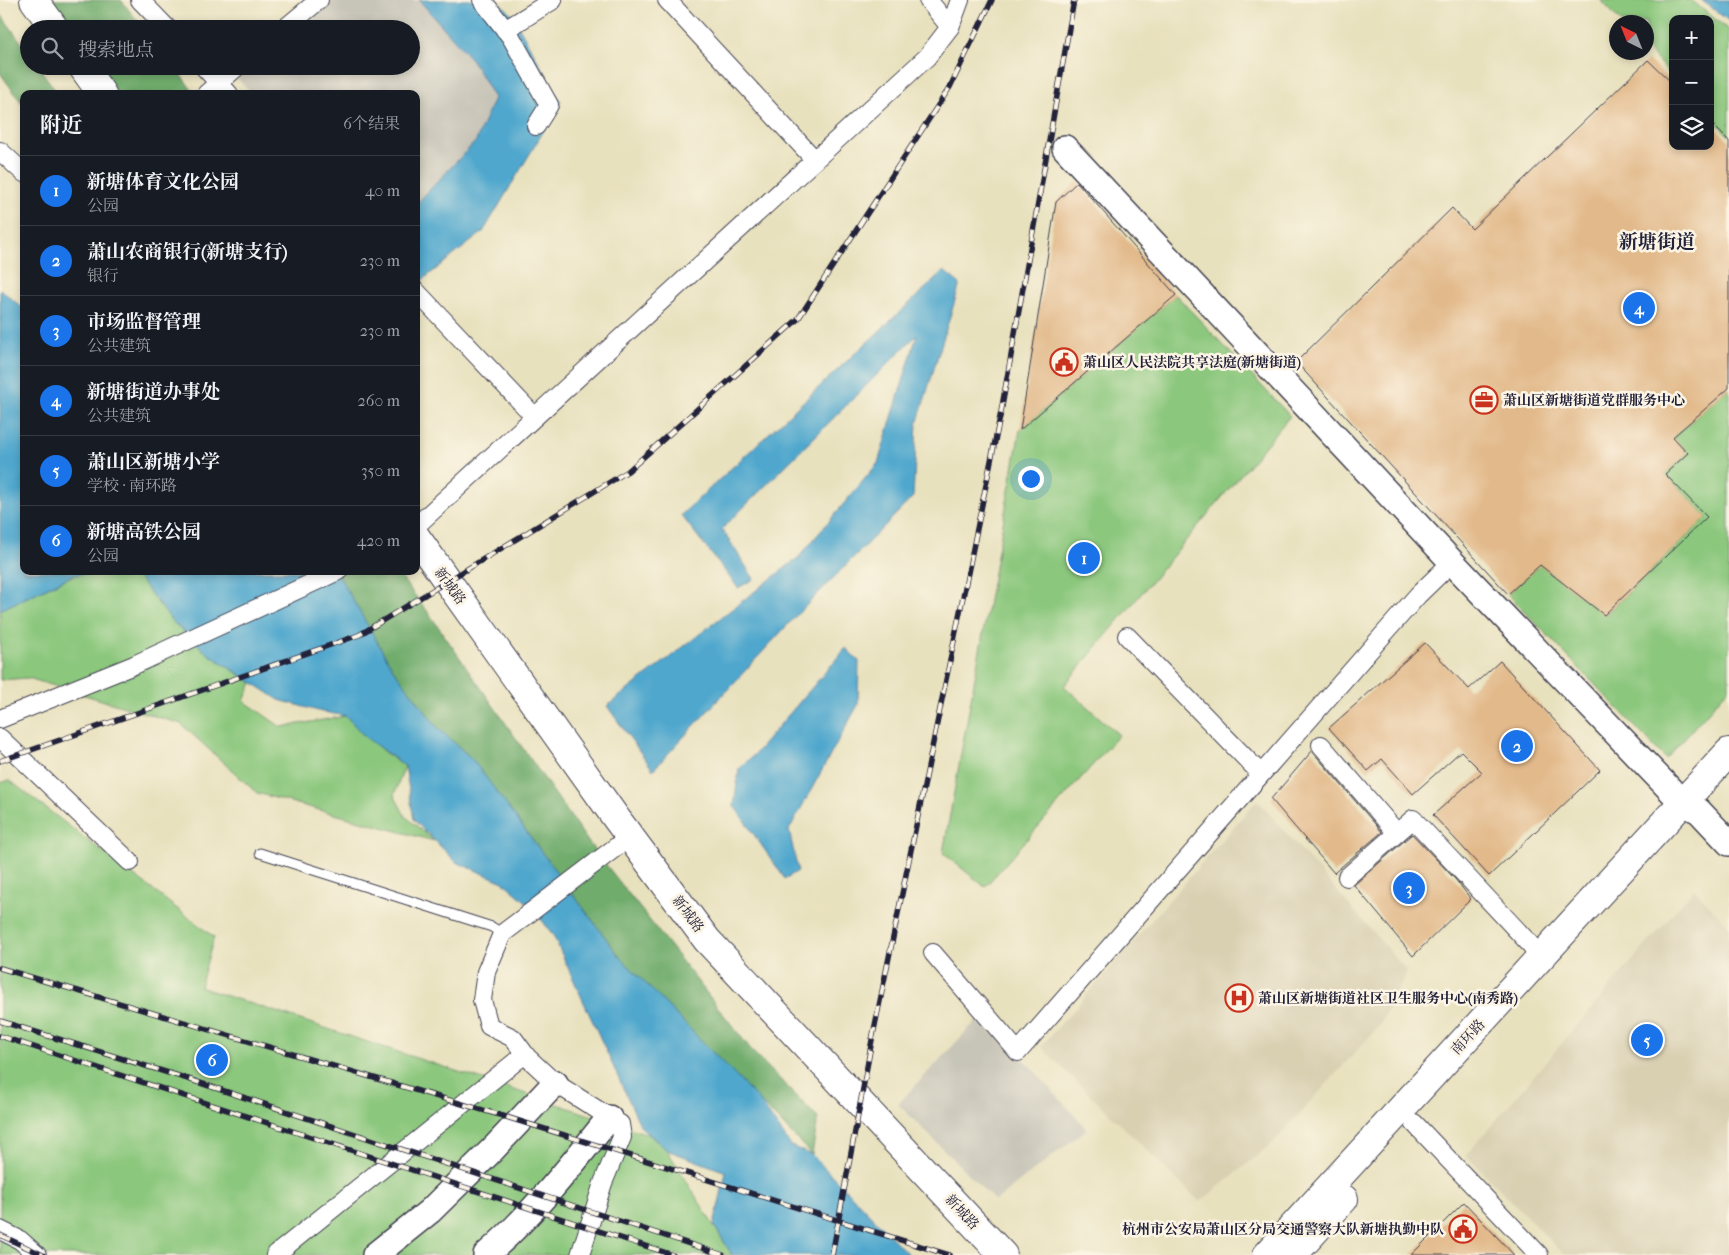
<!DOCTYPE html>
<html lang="zh">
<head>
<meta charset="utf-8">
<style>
  body { margin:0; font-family:"IM FELL French Canon","Noto Serif SC",serif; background:#242831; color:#f1f3f6 }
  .controls { position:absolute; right:15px; top:15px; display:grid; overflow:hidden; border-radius:10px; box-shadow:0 2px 8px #0003 }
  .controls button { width:45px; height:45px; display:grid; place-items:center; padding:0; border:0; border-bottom:1px solid #363941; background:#171b24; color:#f1f3f6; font:25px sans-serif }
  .compass { position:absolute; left:1609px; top:15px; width:45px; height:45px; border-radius:50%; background:#171b24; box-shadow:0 2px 8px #0003; rotate:317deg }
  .you { position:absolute; left:1030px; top:478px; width:18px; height:18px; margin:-12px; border:4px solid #fff; border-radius:50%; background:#1a73e8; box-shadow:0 0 0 8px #1a73e833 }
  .badge { display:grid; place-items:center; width:32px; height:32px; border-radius:50%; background:#1a73e8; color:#fff; font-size:16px; font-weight:700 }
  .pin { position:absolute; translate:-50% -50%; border:2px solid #fff; box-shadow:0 1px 5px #0006 }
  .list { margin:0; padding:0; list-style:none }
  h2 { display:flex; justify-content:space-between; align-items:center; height:65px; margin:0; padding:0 20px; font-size:21px }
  h2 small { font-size:16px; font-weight:400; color:#9ea1a6 }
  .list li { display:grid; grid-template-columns:32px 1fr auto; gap:15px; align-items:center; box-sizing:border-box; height:70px; padding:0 20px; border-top:1px solid #363941 }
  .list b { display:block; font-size:19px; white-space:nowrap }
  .list p { margin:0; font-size:16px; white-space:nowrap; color:#9ea1a6 }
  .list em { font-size:16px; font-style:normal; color:#9ea1a6 }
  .icon { flex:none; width:28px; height:28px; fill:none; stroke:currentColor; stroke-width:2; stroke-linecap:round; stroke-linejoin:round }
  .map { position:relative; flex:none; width:1729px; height:1255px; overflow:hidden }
  .search { position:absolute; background:#171b24; box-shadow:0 2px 8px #0003; left:20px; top:20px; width:400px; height:55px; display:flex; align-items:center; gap:12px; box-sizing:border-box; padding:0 18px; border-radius:28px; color:#9ea1a6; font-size:19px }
  .panel { position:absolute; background:#171b24; box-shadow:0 2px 8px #0003; left:20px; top:90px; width:400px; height:485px; border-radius:10px }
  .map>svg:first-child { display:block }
  .built { fill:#d9d0b2 }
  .industrial { fill:#c7c5b8 }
  .green { fill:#8bc77d; stroke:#56745c }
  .forest { fill:#70ac6c; stroke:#496754 }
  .water { fill:#50a7cd; stroke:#396484 }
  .building { fill:#e2b98a }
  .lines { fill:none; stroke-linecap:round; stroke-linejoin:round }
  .lane-casing { stroke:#403f4f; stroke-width:11 }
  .street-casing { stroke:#403f4f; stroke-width:20 }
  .secondary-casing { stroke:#403f4f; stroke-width:28 }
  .primary-casing { stroke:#403f4f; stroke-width:30 }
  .lane { stroke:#fff; stroke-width:9 }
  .street { stroke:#fff; stroke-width:18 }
  .secondary { stroke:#fff; stroke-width:25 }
  .primary { stroke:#fff; stroke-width:28 }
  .rail-casing { stroke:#22223b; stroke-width:5.5 }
  .rail { stroke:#fcf5e5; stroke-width:4; stroke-dasharray:11; stroke-linecap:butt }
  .labels { text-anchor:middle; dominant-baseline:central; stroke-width:5; stroke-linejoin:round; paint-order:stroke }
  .poi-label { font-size:14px; font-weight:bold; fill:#22223b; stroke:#fcf5e5; text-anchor:start }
  .street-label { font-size:14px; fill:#22223b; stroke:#fcf5e5 }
  .district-label { font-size:19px; font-weight:bold; fill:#22223b; stroke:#fcf5e5 }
</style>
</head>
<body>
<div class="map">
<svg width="1729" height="1255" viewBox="0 0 1729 1255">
  <rect width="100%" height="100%" fill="#fcf5e5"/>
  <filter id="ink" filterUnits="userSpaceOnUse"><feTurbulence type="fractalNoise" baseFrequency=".02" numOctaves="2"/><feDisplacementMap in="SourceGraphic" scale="10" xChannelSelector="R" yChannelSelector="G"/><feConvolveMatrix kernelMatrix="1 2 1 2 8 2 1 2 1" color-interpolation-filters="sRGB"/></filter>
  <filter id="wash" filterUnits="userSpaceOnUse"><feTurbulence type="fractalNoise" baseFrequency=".0096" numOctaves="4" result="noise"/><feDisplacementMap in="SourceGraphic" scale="20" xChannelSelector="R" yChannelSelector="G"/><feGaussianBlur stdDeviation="1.12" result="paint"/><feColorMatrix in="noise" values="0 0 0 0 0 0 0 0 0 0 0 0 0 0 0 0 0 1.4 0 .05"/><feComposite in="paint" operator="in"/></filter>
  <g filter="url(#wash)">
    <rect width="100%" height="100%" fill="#e8e1be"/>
    <path class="built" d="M1257 800 1407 971 1380 1025 1273 1143 1200 1202 1041 1047Z
      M1694 889 1729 926V1255H1565L1466 1155Z"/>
    <path class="industrial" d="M334 0H419L472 60 494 98 476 141 416 204V94H252L238 79 253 66H411V29H299Z
      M977 1020 1028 1064 1087 1129 995 1201 898 1104Z"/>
    <path class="green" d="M1601 0H1691L1729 30V136L1710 116V19H1673V77L1647 49 1646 22H1621Z
      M1176 295 1290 416 1064 686 1119 735 985 887 943 853 1020 430Z
      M1729 388V688L1666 759 1508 594 1540 565 1605 615 1707 517 1665 474 1688 453 1673 437Z
      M119 571 138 577 172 621 207 653 252 683 244 701 281 727 346 716 384 752 405 766 394 795 405 816 434 841 257 793 181 724 28 678 0 680V610L74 575Z
      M9 780 214 937 200 987 648 1134 667 1150 732 1255H0V783Z"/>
    <path class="forest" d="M51 0H121L144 29H72Z
      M0 13 29 53V66H38L58 94H24V106L0 73Z
      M99 66H174L192 90 186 94H118Z
      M336 571H396L428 612 589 843 753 1052 818 1118 812 1155 619 956 473 760 438 728 393 669Z"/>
    <path class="water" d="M419 0H496L511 13 561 102 483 232 416 285V204L476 141 494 98 472 60Z
      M1701 0H1729V21Z
      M944 271 960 284 917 424 913 497 795 617 653 770 607 706 799 557 878 463 917 335 722 529 754 579 738 588 681 515Z
      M0 289 24 309V571H336L393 669 438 728 473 760 619 956 759 1100 791 1146 812 1155 909 1255H732L714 1225 726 1172 667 1150 641 1127 553 935 531 906 503 882 456 862 414 820 405 766 365 737 346 716 318 711 279 700 207 653 172 621 138 577 120 571 73 575 0 610Z
      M846 648 859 661 858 705 789 830 798 871 785 879 734 806 739 768 754 755Z"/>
    <g id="blocks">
      <path class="building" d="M1648 60 1673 84V146H1710V122L1729 141V388L1673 437 1688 453 1665 474 1707 517 1604 615 1540 565 1508 594 1296 362 1452 208 1472 229Z
        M1077 182 1176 295 1020 430 1056 202Z
        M1425 643 1469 689 1500 661 1600 770 1489 876 1433 815 1482 772 1461 751 1413 794 1382 759 1368 771 1329 728Z
        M1312 751 1382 832 1334 873 1271 799Z
        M1412 834 1455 879 1471 899 1413 956 1354 885Z
        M1464 1202 1514 1255H1411Z"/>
    </g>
  </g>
  <g filter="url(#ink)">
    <use href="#blocks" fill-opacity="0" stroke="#403f4f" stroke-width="1"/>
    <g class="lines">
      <g class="lane-casing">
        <path id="lane" d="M260 853 492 927 502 934"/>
      </g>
      <g class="street-casing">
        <path id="street" d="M140 0 168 29
          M482 0 511 37 549 105 536 126
          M667 0 815 160
          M928 0 950 27
          M284 29 319 0
          M505 30 553 0
          M203 66 229 94
          M206 94 238 66
          M0 151 24 173
          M416 291 535 417
          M416 526 927 57 950 27 960 0
          M1127 636 1261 774
          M0 719 134 665 338 571
          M0 738 130 862
          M1321 745 1397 833
          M1347 877 1413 819 1542 957
          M933 953 1018 1052 1418 595 1452 562
          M1414 1123 1539 1255
          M0 1230 20 1240 37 1255
          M275 1255 525 1054
          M580 1255 603 1183 622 1137 620 1124 555 1083 527 1057 513 1038 489 1026 482 1000 486 972 502 934 620 844"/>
      </g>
      <g class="secondary-casing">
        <path id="secondary" d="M1065 148 1452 562 1683 803 1699 811 1729 843
          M375 1255 430 1211 494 1148 555 1083
          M486 1255C532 1215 571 1166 609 1118"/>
      </g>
      <g class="primary-casing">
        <path id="primary" d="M34 0 55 29
          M82 66 102 94
          M416 537 616 818 707 940 1003 1255
          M1267 1255 1729 752
          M1293 1255 1344 1199"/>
      </g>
      <use href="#lane" class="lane"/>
      <use href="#street" class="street"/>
      <use href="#secondary" class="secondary"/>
      <use href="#primary" class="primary"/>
      <g class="rail-casing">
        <path id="rail" d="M0 761 359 635 628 471 798 319 950 87 992 0
          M0 968 503 1116 949 1255
          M0 1021 188 1079 723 1255
          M0 1036 673 1255
          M0 1235 43 1255
          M832 1255 872 1040 1001 412 1074 0"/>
      </g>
      <use href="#rail" class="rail"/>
    </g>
  </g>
  <defs>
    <g id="civic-ring" transform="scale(1.4375)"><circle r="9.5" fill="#fcf5e5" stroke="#c8321e" stroke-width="1.5"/><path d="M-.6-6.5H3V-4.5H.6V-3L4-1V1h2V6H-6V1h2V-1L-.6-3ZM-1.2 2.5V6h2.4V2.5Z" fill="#c8321e"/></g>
    <g id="office-ring" transform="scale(1.4375)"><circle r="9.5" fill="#fcf5e5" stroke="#c8321e" stroke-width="1.5"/><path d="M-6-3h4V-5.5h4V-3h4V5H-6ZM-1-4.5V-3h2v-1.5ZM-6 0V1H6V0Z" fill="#c8321e"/></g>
    <g id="hospital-ring" transform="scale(1.4375)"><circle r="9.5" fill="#fcf5e5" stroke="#c8321e" stroke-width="1.5"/><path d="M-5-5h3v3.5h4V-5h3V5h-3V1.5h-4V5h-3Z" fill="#c8321e"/></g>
  </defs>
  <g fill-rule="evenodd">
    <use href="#civic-ring" x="1064" y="362"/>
    <use href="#office-ring" x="1484" y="400"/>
    <use href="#hospital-ring" x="1239" y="998"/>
    <use href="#civic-ring" x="1463" y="1229"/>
  </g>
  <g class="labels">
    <g class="poi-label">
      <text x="1083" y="362">萧山区人民法院共享法庭(新塘街道)</text>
      <text x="1503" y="400">萧山区新塘街道党群服务中心</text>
      <text x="1258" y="998">萧山区新塘街道社区卫生服务中心(南秀路)</text>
      <text x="1444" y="1229" text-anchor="end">杭州市公安局萧山区分局交通警察大队新塘执勤中队</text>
    </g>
    <g class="street-label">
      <text transform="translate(450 586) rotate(54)">新城路</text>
      <text transform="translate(688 914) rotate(53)">新城路</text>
      <text transform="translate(1468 1037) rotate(-47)">南环路</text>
      <text transform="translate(962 1212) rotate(47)">新城路</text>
    </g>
    <g class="district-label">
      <text x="1657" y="242">新塘街道</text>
    </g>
  </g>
</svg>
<div class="controls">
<button>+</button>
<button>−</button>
<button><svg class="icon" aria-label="layers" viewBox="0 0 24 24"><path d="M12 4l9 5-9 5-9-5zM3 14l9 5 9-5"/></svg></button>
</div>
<svg class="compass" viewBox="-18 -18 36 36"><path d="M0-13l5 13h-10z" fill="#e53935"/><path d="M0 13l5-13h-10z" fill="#9ea1a6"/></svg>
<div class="you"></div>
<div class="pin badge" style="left:1084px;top:558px">1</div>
<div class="pin badge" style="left:1517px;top:746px">2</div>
<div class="pin badge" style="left:1409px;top:888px">3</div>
<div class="pin badge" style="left:1639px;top:308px">4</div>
<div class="pin badge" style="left:1647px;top:1040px">5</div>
<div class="pin badge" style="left:212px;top:1060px">6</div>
<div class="search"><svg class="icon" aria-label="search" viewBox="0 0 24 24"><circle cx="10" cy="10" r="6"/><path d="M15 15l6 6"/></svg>搜索地点</div>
<section class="panel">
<h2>附近<small>6个结果</small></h2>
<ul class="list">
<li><span class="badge">1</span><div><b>新塘体育文化公园</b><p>公园</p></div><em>40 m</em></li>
<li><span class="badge">2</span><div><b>萧山农商银行(新塘支行)</b><p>银行</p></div><em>230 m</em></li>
<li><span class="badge">3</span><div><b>市场监督管理</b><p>公共建筑</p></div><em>230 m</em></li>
<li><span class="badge">4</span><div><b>新塘街道办事处</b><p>公共建筑</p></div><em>260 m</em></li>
<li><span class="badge">5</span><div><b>萧山区新塘小学</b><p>学校 · 南环路</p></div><em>350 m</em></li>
<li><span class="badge">6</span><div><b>新塘高铁公园</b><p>公园</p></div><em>420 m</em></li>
</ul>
</section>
</div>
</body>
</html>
